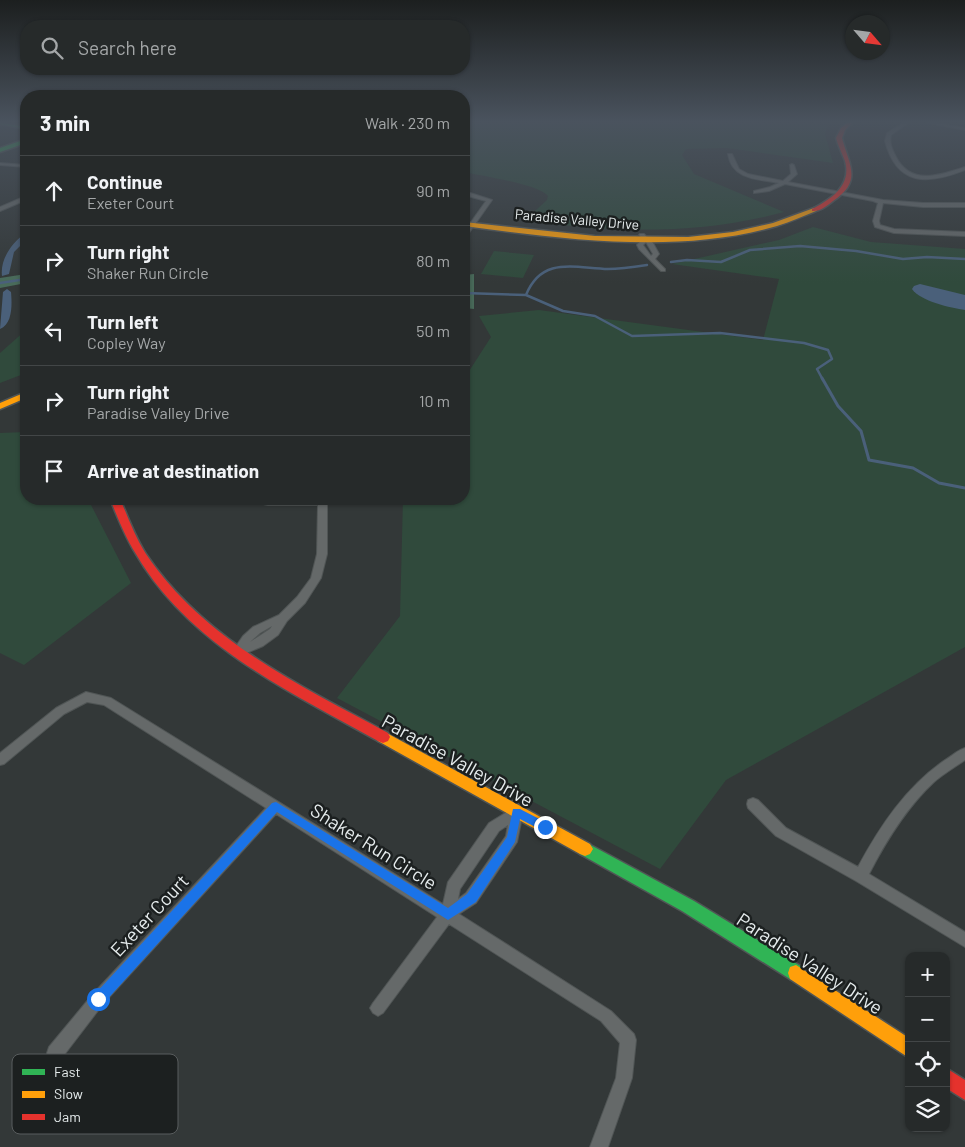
<!DOCTYPE html>
<html lang="en">
<head>
<meta charset="utf-8">
<style>
  body { margin:0; font-family:Barlow,sans-serif; background:#2e3232; color:#f1f3f6 }
  .controls { position:absolute; right:15px; bottom:15px; display:grid; overflow:hidden; border-radius:10px; box-shadow:0 1px 4px #0004 }
  .controls button { width:45px; height:45px; display:grid; place-items:center; padding:0; border:0; border-bottom:1px solid #424647; background:#262a2a; color:#f1f3f6; font:25px sans-serif }
  .compass { position:absolute; left:845px; top:15px; width:45px; height:45px; border-radius:50%; background:#262a2a; box-shadow:0 1px 4px #0004; rotate:118deg }
  .stop { position:absolute; width:15px; height:15px; margin:-11px; border:4px solid #1a73e8; border-radius:50%; background:#fff }
  .stop.end { background:#1a73e8; border-color:#fff; box-shadow:0 1px 5px #0008 }
  .list { margin:0; padding:0; list-style:none }
  h2 { display:flex; justify-content:space-between; align-items:center; height:65px; margin:0; padding:0 20px; font-size:21px }
  h2 small { font-size:16px; font-weight:400; color:#a4a7a8 }
  .list li { display:grid; grid-template-columns:32px 1fr auto; gap:15px; align-items:center; box-sizing:border-box; height:70px; padding:0 20px; border-top:1px solid #424647 }
  .list b { display:block; font-size:19px; white-space:nowrap }
  .list p { margin:0; font-size:16px; white-space:nowrap; color:#a4a7a8 }
  .list em { font-size:16px; font-style:normal; color:#a4a7a8 }
  .icon { flex:none; width:28px; height:28px; fill:none; stroke:currentColor; stroke-width:2; stroke-linecap:round; stroke-linejoin:round }
  .map { position:relative; flex:none; width:965px; height:1147px; overflow:hidden }
  .search { position:absolute; background:#262a2a; box-shadow:0 1px 4px #0004; left:20px; top:20px; width:450px; height:55px; display:flex; align-items:center; gap:12px; box-sizing:border-box; padding:0 18px; border-radius:20px; color:#a4a7a8; font-size:19px }
  .panel { position:absolute; background:#262a2a; box-shadow:0 1px 4px #0004; left:20px; top:90px; width:450px; height:415px; border-radius:20px }
  .map>svg:first-child { display:block }
  .green { fill:#304a3c }
  .forest { fill:#496b5a }
  .water { fill:#4a607a }
  .lines { fill:none; stroke-linecap:round; stroke-linejoin:round }
  .stream-far1 { stroke:#4a607a; stroke-width:2.5 }
  .stream { stroke:#4a607a; stroke-width:3 }
  .canal { fill:#4a607a; fill-rule:evenodd }
  .street-casing { stroke:#505555; stroke-width:2 }
  .fast-casing { stroke:#505555; stroke-width:3 }
  .slow-casing { stroke:#505555; stroke-width:3 }
  .jam-casing { stroke:#505555; stroke-width:3 }
  .street { fill:#656969; fill-rule:evenodd }
  .fast { fill:#30b455; fill-rule:evenodd }
  .slow { fill:#ff9f0a; fill-rule:evenodd }
  .jam { fill:#e5322d; fill-rule:evenodd }
  .route { fill:#1a73e8 }
  .labels { text-anchor:middle; dominant-baseline:central; stroke-width:5; stroke-linejoin:round; paint-order:stroke }
  .far-street-label { font-size:14px; fill:#e6eced; stroke:#1c2020 }
  .near-street-label { font-size:19px; fill:#e6eced; stroke:#1c2020 }
  .key { fill:#1c2020; stroke:#595d5e; stroke-width:1 }
  .key-label { font-size:14px; fill:#e6eced }
</style>
</head>
<body>
<div class="map">
<svg width="965" height="1147" viewBox="0 0 965 1147">
  <rect width="100%" height="100%" fill="#333838"/>
  <path class="green" d="M464 123H806L828 125 825 134 833 163 727 148 686 149 682 155 694 174 784 212C699 235 612 233 525 220L547 200 548 196C538 184 481 176 464 172Z
    M813 227 871 242 965 249V647L726 780 660 869 337 698 400 616 403 499H464V379L491 337 479 316 539 310 763 340 779 279 672 264 779 240Z
    M494 251 534 255 523 278 481 274Z
    M26 330V373L0 383V353Z
    M26 432V499H88L131 583 24 665 0 653V433Z"/>
  <path class="forest" d="M26 274V283L0 288V278Z
    M474 274V309L464 308V275Z"/>
  <path class="water" d="M920 284 965 295V310C951 308 920 301 912 289L914 286Z"/>
  <g class="lines">
    <path class="stream-far1" d="M671 262 687 260 721 262 750 250 800 246 856 251 903 259 927 257 965 259
      M0 283 26 279
      M464 293 526 295 563 311 595 316 632 336 720 333 804 343 828 350 832 359 817 369 823 380
      M526 295C542 256 574 268 608 269 621 269 634 267 647 265"/>
    <path class="stream" d="M822 378 838 406 861 431 869 460 913 468 939 483 965 488"/>
    <path class="canal" d="M23 235H26V240L14 252 9 274 2 276C0 260 11 244 23 235Z
      M7 289 11 292C12 303 13 324 0 329L3 292Z"/>
    <g class="street-casing">
      <path id="street" d="M903 123H908L891 135C889 143 892 149 896 157 911 186 940 175 965 167V170C927 185 897 186 885 141L887 133Z
        M929 123H937L965 128V130Z
        M728 154H732L739 169 748 174 783 181 791 174 790 165 792 164 794 165 797 174 788 182 883 200 923 203H965V207H923L883 203 879 221 880 225 894 229 965 232V236L894 233 875 227 873 221 878 203 873 201 785 184 769 191 754 193V191L770 187 779 183C758 179 732 180 728 154Z
        M0 163 26 165V167L0 165Z
        M464 191 492 200 466 237 464 238V232L486 201 464 195Z
        M26 196V200L0 211V207Z
        M640 234H644L653 243 659 254 655 259 665 269V271H661L639 249 637 245 642 239 639 235ZM646 242 653 254 651 256 643 245Z
        M249 499H327V554L321 578 305 603 287 621 278 635 263 646 237 657 233 656 232 652 243 636 253 627 279 615 297 597 311 578 317 554 318 505H268L250 501ZM272 626 270 629 250 642 260 633Z
        M86 692 111 698 443 904 448 882 489 823 517 806 522 808 523 812 517 842 476 903 459 914 611 1011 634 1034 636 1040 632 1078 608 1147H590L616 1078 620 1043 601 1021 449 924 383 1013 378 1016 373 1013 370 1008 373 1003 437 917 276 814 103 1004 61 1059 55 1061 49 1059 47 1053 49 1047 93 994 266 808 104 705 87 702 64 714 4 764 0 765V753L56 708ZM508 825 506 836 466 893 458 899 460 889 499 831Z
        M965 748V760C955 767 943 774 934 782 906 808 886 841 869 874L965 932V947L856 881 776 836 748 808 747 804 748 800 753 798 758 800 786 828 858 867C880 826 906 787 945 760 952 756 958 750 965 748Z"/>
    </g>
    <g class="fast-casing">
      <path id="fast" d="M0 123 26 127V129L0 124Z
        M26 139V143L0 152V148Z
        M585 842 694 901 802 967 804 973 802 979 796 981 790 979 682 911 580 854 577 849 580 844Z"/>
    </g>
    <g class="slow-casing">
      <path id="slow" d="M814 208 817 210 816 211C803 216 790 222 777 226 679 255 563 239 464 226V222L595 236 688 237 733 232 773 223Z
        M26 392V398L0 409V403Z
        M383 731 590 844 593 849 590 854 585 856 580 854 378 741 376 737 378 733Z
        M796 965 909 1038V1058L790 979 788 973 790 967Z"/>
    </g>
    <g class="jam-casing">
      <path id="jam" d="M847 123H852L845 130 842 138C849 165 863 181 833 201 827 206 819 212 812 211V209C831 199 852 186 845 161 842 153 838 146 836 138L841 128Z
        M110 499H120C128 517 135 537 146 554 204 640 299 685 388 733L390 737 388 741 383 743 378 741C290 692 189 645 136 554 125 537 118 518 110 499Z
        M946 1068 965 1080V1100L946 1088Z"/>
    </g>
    <use href="#street" class="street"/>
    <use href="#fast" class="fast"/>
    <use href="#slow" class="slow"/>
    <use href="#jam" class="jam"/>
  </g>
  <linearGradient id="sky" x2="0" y2="1"><stop stop-color="#1c1f1f"/><stop offset="0.43" stop-color="#4a535e"/><stop offset="1" stop-color="#4a535e" stop-opacity="0"/></linearGradient>
  <rect width="965" height="283" fill="url(#sky)"/>
  <path class="route" d="M276 802 448 908 467 894 507 837 513 809H520L549 824 550 827 545 832 520 819 515 842 476 902 448 920 277 812 103 1004 98 1005 94 1004 92 999 94 995 272 803Z"/>
  <g class="labels">
    <g class="far-street-label">
      <text transform="translate(577 219) rotate(5)">Paradise Valley Drive</text>
    </g>
    <g class="near-street-label">
      <text transform="translate(458 760) rotate(29)">Paradise Valley Drive</text>
      <text transform="translate(374 846) rotate(32)">Shaker Run Circle</text>
      <text transform="translate(149 915) rotate(-47)">Exeter Court</text>
      <text transform="translate(810 963) rotate(33)">Paradise Valley Drive</text>
    </g>
  </g>
  <rect x="12" y="1054" width="166" height="80" rx="8" class="key"/>
  <rect x="22" y="1069" width="23" height="6" fill="#30b455"/>
  <rect x="22" y="1091" width="23" height="7" fill="#ff9f0a"/>
  <rect x="22" y="1114" width="23" height="6" fill="#e5322d"/>
  <g class="key-label">
    <text x="54" y="1077">Fast</text>
    <text x="54" y="1099">Slow</text>
    <text x="54" y="1122">Jam</text>
  </g>
</svg>
<div class="controls">
<button>+</button>
<button>−</button>
<button><svg class="icon" aria-label="locate" viewBox="0 0 24 24"><circle cx="12" cy="12" r="6"/><path d="M12 2v4M12 18v4M2 12h4M18 12h4"/></svg></button>
<button><svg class="icon" aria-label="layers" viewBox="0 0 24 24"><path d="M12 4l9 5-9 5-9-5zM3 14l9 5 9-5"/></svg></button>
</div>
<svg class="compass" viewBox="-18 -18 36 36"><path d="M0-13l5 13h-10z" fill="#e53935"/><path d="M0 13l5-13h-10z" fill="#a4a7a8"/></svg>
<div class="stop" style="left:98px;top:999px"></div>
<div class="stop end" style="left:545px;top:827px"></div>
<div class="search"><svg class="icon" aria-label="search" viewBox="0 0 24 24"><circle cx="10" cy="10" r="6"/><path d="M15 15l6 6"/></svg>Search here</div>
<section class="panel">
<h2>3 min<small>Walk · 230 m</small></h2>
<ul class="list">
<li><svg class="icon" aria-label="ahead" viewBox="0 0 24 24"><path d="M12 20V5M6 11l6-6 6 6"/></svg><div><b>Continue</b><p>Exeter Court</p></div><em>90 m</em></li>
<li><svg class="icon" aria-label="right" viewBox="0 0 24 24"><path d="M7 20v-9h11M14 6l5 5-5 5"/></svg><div><b>Turn right</b><p>Shaker Run Circle</p></div><em>80 m</em></li>
<li><svg class="icon" aria-label="left" viewBox="0 0 24 24"><path d="M17 20v-9H6M10 6l-5 5 5 5"/></svg><div><b>Turn left</b><p>Copley Way</p></div><em>50 m</em></li>
<li><svg class="icon" aria-label="right" viewBox="0 0 24 24"><path d="M7 20v-9h11M14 6l5 5-5 5"/></svg><div><b>Turn right</b><p>Paradise Valley Drive</p></div><em>10 m</em></li>
<li><svg class="icon" aria-label="arrive" viewBox="0 0 24 24"><path d="M6 21V4h12l-3 4 3 4H6"/></svg><div><b>Arrive at destination</b></div></li>
</ul>
</section>
</div>
</body>
</html>
